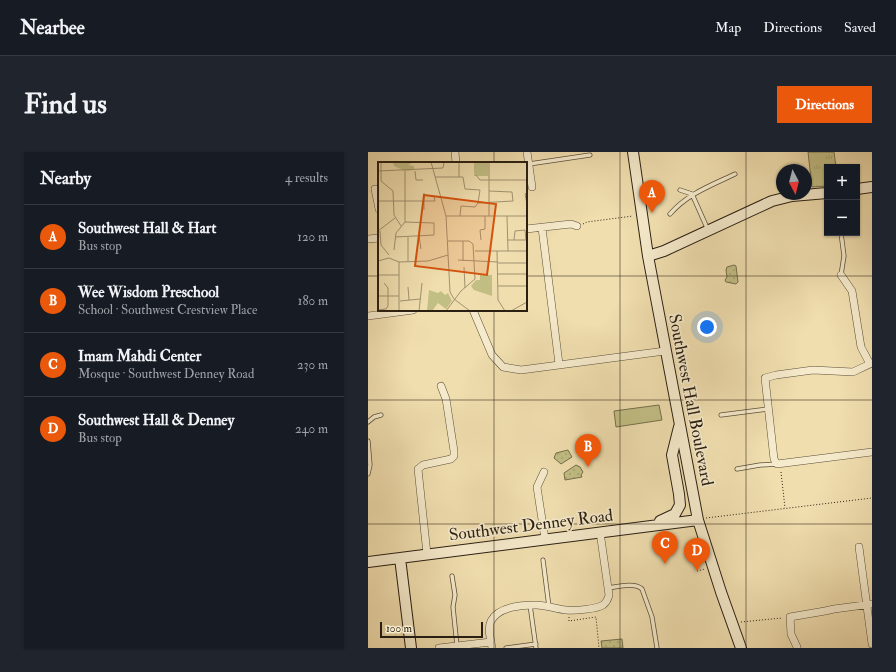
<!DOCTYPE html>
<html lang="en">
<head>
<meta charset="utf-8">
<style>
  body { margin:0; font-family:"IM FELL Double Pica",serif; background:#20242c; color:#f1f3f6 }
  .controls { position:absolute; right:12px; top:12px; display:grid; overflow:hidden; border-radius:0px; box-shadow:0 1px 3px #0004 }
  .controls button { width:36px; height:36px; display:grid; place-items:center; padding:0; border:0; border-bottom:1px solid #363941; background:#171b24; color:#f1f3f6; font:20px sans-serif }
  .compass { position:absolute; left:408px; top:12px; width:36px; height:36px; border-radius:50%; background:#171b24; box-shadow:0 1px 3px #0004; rotate:173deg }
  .scale { position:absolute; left:12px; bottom:10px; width:103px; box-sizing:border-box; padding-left:4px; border:2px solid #291f12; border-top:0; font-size:11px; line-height:14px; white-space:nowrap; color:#291f12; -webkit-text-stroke:3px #f5eacb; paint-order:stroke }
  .you { position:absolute; left:339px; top:175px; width:14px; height:14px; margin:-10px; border:3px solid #fff; border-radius:50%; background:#1a73e8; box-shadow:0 0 0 6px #1a73e833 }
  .badge { display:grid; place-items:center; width:26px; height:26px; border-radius:50%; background:#ea580c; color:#fff; font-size:13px; font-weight:700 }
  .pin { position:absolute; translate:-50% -33px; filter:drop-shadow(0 1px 2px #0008) }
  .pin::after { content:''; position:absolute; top:21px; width:14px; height:12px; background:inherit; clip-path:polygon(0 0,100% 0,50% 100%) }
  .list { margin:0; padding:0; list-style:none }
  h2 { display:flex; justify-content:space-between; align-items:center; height:52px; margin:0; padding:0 16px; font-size:17px }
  h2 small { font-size:13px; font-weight:400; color:#9ea1a6 }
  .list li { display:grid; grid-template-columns:26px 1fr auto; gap:12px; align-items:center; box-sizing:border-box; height:64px; padding:0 16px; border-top:1px solid #363941 }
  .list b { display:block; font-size:15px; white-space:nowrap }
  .list p { margin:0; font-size:13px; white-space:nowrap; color:#9ea1a6 }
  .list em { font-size:13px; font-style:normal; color:#9ea1a6 }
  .map { position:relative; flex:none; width:504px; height:496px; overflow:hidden; border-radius:0px }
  header { display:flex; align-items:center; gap:24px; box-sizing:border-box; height:56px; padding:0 20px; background:#171b24; border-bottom:1px solid #363941 }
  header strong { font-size:19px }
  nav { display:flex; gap:22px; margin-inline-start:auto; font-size:14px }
  .intro { display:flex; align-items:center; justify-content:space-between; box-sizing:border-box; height:96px; padding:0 24px }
  h1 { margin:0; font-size:28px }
  .button { padding:10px 18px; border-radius:0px; background:#ea580c; color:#fff; font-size:14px; font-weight:700 }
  main { display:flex; gap:24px; padding:0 24px }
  aside { flex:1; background:#171b24; border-radius:0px; box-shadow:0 1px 3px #0004 }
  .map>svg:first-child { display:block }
  .grass { fill:url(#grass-tufts); stroke:#766f4c }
  .park { fill:url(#park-dots); stroke:#766f4c }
  .garden { fill:#c2bf85; stroke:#766f4c }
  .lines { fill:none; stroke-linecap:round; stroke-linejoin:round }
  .lane-casing { stroke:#5b4f39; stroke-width:5 }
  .street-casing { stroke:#5b4f39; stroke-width:8 }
  .secondary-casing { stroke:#291f12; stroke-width:12 }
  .path { stroke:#291f12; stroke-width:1; stroke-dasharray:1 2; stroke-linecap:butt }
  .lane { stroke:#f5eacb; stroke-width:3.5 }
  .street { stroke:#f5eacb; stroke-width:7 }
  .secondary { stroke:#f5eacb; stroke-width:10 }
  .grid { fill:none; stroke:#291f12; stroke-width:1; stroke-opacity:0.55 }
  .labels { text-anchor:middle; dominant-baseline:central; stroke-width:3.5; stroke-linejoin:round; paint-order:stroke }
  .street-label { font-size:17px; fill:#291f12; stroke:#f5eacb }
  .inset-road { fill:none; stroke:#a09270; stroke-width:1 }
  .view { fill:#d5530d; fill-opacity:0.15; stroke:#d5530d; stroke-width:2 }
  .inset-edge { fill:none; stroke:#291f12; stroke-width:2 }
</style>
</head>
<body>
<header>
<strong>Nearbee</strong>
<nav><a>Map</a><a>Directions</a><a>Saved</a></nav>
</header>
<div class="intro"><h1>Find us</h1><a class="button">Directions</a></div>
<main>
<aside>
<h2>Nearby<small>4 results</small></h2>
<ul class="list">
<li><span class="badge">A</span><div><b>Southwest Hall &amp; Hart</b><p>Bus stop</p></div><em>120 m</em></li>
<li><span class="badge">B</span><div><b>Wee Wisdom Preschool</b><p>School · Southwest Crestview Place</p></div><em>180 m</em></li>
<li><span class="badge">C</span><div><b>Imam Mahdi Center</b><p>Mosque · Southwest Denney Road</p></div><em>230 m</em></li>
<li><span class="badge">D</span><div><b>Southwest Hall &amp; Denney</b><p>Bus stop</p></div><em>240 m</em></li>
</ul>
</aside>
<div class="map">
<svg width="504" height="496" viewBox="0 0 504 496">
  <defs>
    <pattern id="grass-tufts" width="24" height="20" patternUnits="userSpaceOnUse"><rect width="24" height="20" fill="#c2bf85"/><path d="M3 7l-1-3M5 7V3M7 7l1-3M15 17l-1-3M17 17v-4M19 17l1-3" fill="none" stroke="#a7a472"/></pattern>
    <pattern id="park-dots" width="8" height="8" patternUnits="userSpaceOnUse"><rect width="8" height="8" fill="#c2bf85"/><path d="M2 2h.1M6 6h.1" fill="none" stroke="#a7a472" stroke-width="1.8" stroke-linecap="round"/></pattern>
  </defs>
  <rect width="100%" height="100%" fill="#f0deaf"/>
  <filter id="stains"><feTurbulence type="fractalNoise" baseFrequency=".005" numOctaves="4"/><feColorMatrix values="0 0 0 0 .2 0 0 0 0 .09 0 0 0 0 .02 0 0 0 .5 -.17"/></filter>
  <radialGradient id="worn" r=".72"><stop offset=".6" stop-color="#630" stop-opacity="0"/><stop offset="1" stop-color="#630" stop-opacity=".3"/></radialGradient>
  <path class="grass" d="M440 0H466L468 15H459V34L444 35Z"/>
  <path class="park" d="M366 113 368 114 370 130 368 132 358 130 357 128 359 125 358 118 359 115Z
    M200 298 204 305 193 312 186 306 188 301Z
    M208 313 212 315 215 320 213 323 214 325 197 328 196 321Z
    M254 487 255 496H234L233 489Z"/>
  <path class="garden" d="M291 253 294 268 248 275 246 259Z"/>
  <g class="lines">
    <g class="lane-casing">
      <path id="lane" d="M161 12 222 3
        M312 38 324 42 340 78
        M302 62C319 42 344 33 367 22
        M473 81 476 104 473 123
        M353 263 400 257
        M0 270 6 265 13 263
        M0 289 2 313 0 322
        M369 317 392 313 409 312
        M175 408 181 455
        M84 424 87 443 85 455 89 494
        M240 436C249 435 266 430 274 437L284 465 289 496
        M162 453 168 496
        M138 496 168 492"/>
    </g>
    <g class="street-casing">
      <path id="street" d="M87 0 88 11
        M159 0 164 35
        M7 37 11 57
        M174 76 191 212
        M158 77 203 72 209 74
        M0 87 11 86
        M473 123 484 139 493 195 502 212
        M105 158 124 203 135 215 153 218 297 199
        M0 164 45 158
        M504 211 485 220 445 218 408 223 397 226 406 307 409 312 504 300
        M176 320 169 335 177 387
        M491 395 504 492
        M59 402 50 317 55 313 83 307 86 304V299L78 247 73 234
        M429 495 423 482 422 465 457 459 466 457 504 452
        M71 496 123 490
        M124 496C123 488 119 477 123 469 130 455 154 453 168 453 178 453 188 457 198 458 206 459 229 457 235 453 239 450 240 447 241 443L232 380"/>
    </g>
    <g class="secondary-casing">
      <path id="secondary" d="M265 0 280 104 330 368 353 440 373 496
        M489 37 504 35
        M280 104 296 99 404 49 424 44 459 41
        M292 369 307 362 312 353 311 342 304 303 311 275
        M32 406 43 496
        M0 410 330 368"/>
    </g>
    <path class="path" d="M412 22 414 37
      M215 72 219 70 265 64
      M413 320 417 356
      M338 366 504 346
      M329 419 337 417
      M201 465V469L228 465 231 496
      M373 470 414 466"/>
    <use href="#lane" class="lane"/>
    <use href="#street" class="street"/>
    <use href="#secondary" class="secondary"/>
  </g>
  <path class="grid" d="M126 0V11M252 0V496M378 0V496M0 124H11M158 124H504M126 158V496M0 248H504M0 372H504"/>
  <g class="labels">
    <g class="street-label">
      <text transform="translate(323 248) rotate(79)">Southwest Hall Boulevard</text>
      <text transform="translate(163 373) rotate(-7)">Southwest Denney Road</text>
    </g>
  </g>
  <g transform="translate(10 10)">
    <rect width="149" height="149" fill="#f0deaf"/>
    <path d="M15 0H36L30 3 36 4V8L27 9 16 4ZM51 128 60 131 63 129 67 133 70 131 74 139 68 147 60 141 54 149H49Z" fill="#c2bf85"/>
    <path d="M96 1H110V14H96ZM102 113H114V134L96 128 93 124 98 118H102Z" fill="#c2bf85"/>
    <path class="inset-road" d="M3 0V19L15 29 16 53 23 64M53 0 68 54 72 130 76 137 92 149M81 0V15M111 0V54M0 9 65 6 66 0M37 9 38 18H45M98 13 102 18H149M57 15H85L87 27 102 28 100 41M149 30 147 32 149 42M0 39H57L56 34M100 41 135 39 134 30 111 29M46 48V31M68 54H149M82 54 83 44 97 45 100 41M129 54 130 89M0 69 17 56M2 69 3 83 11 93M41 74 43 87M17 75 56 73V61L27 60M103 78 102 68 107 67V54M129 78H149M136 78 137 69 147 68 148 78M85 79V99M16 88 18 71 27 60V9M97 89H149M119 89 120 138 127 149M80 98 120 100M0 99 11 96 21 100 50 99 70 93M30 99V75M21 100V149M120 101H149M86 105 87 126M120 112H149M0 113H21M120 124H149M30 125 31 138M0 134H21M22 139 42 137M0 148 8 147 10 144V126L6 121M41 149 44 121M68 149 83 129 97 117 95 82 91 79H70M133 149 149 140"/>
    <path class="view" d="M46 33 118 42 109 113 37 104Z"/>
    <rect width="149" height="149" class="inset-edge"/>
  </g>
  <rect width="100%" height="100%" filter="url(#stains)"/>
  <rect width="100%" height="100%" fill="url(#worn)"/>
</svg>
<div class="controls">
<button>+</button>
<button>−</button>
</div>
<svg class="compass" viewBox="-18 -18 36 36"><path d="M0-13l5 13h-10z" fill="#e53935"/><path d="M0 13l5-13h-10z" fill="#9ea1a6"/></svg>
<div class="scale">100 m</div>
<div class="you"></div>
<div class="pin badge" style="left:284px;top:61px">A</div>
<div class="pin badge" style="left:220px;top:315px">B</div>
<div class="pin badge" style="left:297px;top:412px">C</div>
<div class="pin badge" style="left:329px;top:419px">D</div>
</div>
</main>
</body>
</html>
